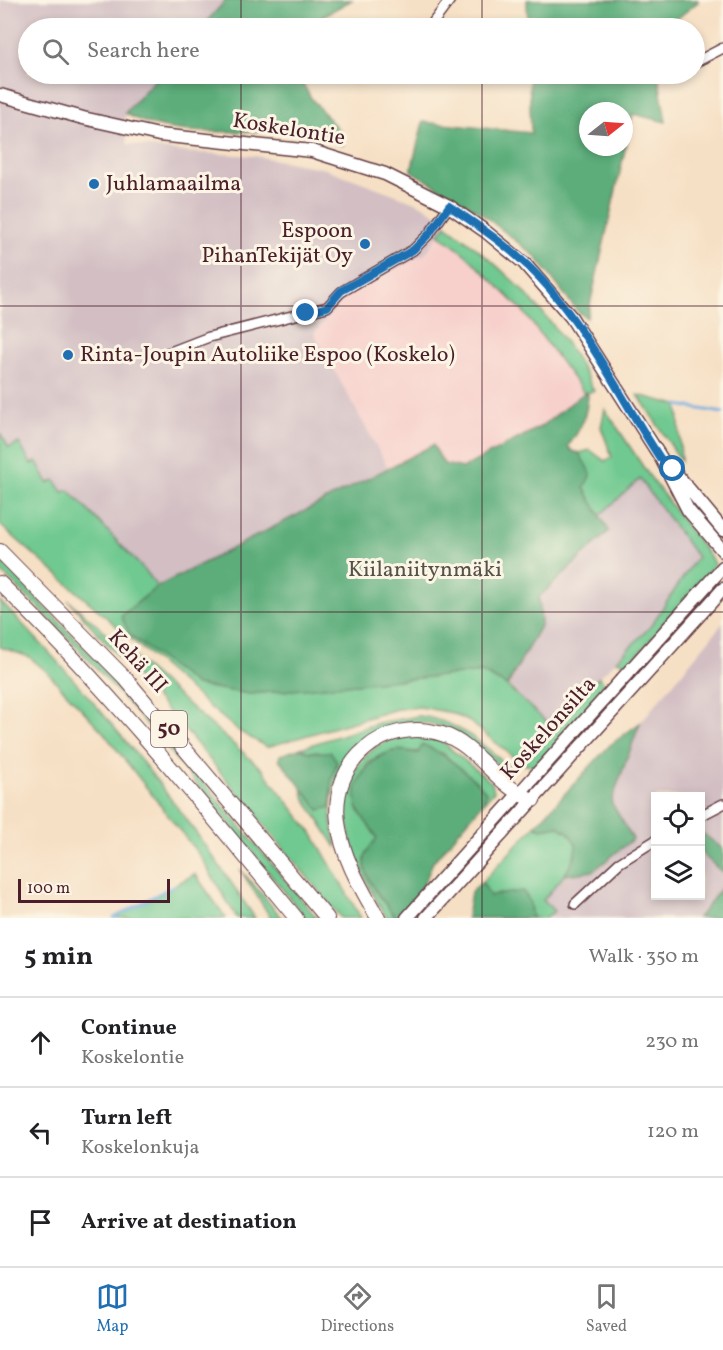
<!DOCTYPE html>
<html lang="en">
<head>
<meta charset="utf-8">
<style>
  body { margin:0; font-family:Vollkorn,serif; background:#f2f2f2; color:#202124 }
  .controls { position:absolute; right:18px; bottom:18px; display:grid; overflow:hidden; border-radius:0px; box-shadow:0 3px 9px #0003 }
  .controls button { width:54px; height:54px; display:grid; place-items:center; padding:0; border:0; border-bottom:2px solid #e0e0e0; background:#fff; color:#202124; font:30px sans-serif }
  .compass { position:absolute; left:579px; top:102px; width:54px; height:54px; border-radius:50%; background:#fff; box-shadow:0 3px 9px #0003; rotate:73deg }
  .scale { position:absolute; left:18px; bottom:15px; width:152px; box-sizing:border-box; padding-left:6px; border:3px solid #4a1f2b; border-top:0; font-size:16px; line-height:21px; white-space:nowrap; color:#4a1f2b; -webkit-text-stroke:4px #fcf5e5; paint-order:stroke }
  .stop { position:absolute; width:18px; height:18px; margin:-14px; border:4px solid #1f6fb2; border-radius:50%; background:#fff }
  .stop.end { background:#1f6fb2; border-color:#fff; box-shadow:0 2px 6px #0008 }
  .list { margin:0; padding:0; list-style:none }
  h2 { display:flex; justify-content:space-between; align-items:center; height:78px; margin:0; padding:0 24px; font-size:26px }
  h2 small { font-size:20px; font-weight:400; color:#757577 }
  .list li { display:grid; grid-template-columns:39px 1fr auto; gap:18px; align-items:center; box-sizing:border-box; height:90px; padding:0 24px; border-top:2px solid #e0e0e0 }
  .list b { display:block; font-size:22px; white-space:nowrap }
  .list p { margin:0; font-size:20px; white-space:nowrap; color:#757577 }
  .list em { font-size:20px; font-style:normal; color:#757577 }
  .icon { flex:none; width:33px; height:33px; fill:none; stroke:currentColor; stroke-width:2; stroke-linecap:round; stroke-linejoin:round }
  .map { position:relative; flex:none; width:723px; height:918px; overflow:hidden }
  .search { position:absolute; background:#fff; box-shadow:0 3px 9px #0003; left:18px; right:18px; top:18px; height:66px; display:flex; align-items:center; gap:15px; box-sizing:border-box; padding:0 21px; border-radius:33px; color:#757577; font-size:22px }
  .sheet { height:348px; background:#fff }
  nav { display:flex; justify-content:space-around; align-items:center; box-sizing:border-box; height:84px; border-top:2px solid #e0e0e0; background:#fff; font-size:16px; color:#757577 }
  nav a { display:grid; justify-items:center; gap:3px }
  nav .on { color:#1f6fb2 }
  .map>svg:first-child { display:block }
  .built { fill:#f7d0cc }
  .industrial { fill:#d2bec3 }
  .green { fill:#70c990; stroke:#5d745e; stroke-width:1.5 }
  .forest { fill:#5cad7a; stroke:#536652; stroke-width:1.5; fill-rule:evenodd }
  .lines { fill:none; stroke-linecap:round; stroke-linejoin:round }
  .stream { stroke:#6eaadf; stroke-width:3 }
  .minor-casing { stroke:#643c42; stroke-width:12 }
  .major-casing { stroke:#643c42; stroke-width:15 }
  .highway-casing { stroke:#643c42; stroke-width:16 }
  .minor { stroke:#fff; stroke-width:9 }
  .major { stroke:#fff; stroke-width:12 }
  .highway { stroke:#fff; stroke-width:14 }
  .route { stroke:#1f6fb2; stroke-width:8 }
  .grid { fill:none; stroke:#4a1f2b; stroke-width:1.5; stroke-opacity:0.55 }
  .poi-dot { fill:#1f6fb2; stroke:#fcf5e5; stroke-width:2 }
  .labels { text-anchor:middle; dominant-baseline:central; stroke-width:6; stroke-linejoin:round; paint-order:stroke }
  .shield { fill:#fcf5e5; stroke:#7f5f63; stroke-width:1.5 }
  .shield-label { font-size:21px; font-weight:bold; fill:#4a1f2b }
  .street-label { font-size:22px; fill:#4a1f2b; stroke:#fcf5e5 }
  .poi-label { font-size:22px; fill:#4a1f2b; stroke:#fcf5e5; text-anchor:start }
  .park-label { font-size:22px; fill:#555249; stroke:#fcf5e5 }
</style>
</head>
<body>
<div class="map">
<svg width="723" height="918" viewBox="0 0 723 918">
  <rect width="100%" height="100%" fill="#fcf5e5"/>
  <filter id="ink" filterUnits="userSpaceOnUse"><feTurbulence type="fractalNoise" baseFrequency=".0167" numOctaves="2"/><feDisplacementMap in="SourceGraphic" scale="12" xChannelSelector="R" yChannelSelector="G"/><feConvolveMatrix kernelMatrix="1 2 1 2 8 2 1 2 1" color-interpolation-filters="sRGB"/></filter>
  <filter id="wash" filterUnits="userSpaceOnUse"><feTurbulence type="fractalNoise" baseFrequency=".008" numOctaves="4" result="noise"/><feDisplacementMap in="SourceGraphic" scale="24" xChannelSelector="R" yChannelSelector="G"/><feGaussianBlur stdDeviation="1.35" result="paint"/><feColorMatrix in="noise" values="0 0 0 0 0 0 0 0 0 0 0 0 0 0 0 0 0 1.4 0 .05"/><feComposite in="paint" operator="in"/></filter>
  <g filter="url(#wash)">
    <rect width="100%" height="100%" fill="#f6e0c5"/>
    <path class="built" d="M439 234 466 255 523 311 584 393 542 426 463 468 444 464 432 445 388 468 314 333 350 293 425 254Z"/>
    <path class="industrial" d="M0 0H226L201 28H28V74H160L125 113 127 144 183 152 255 156 326 169 418 203 448 221 425 254 350 293 314 333 388 468 157 587 149 575 69 490 63 492 49 483 37 462 31 465 9 449 0 433Z
      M640 479 697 557 650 627 550 726 507 686 541 624 539 597 609 531 599 516Z
      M723 623V849L701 832 700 796H656V896H700L701 853 723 873V886L698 918H546L554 911 543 900 565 875 593 871 611 802 640 723Z"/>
    <path class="green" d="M446 225C507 269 561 322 594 391L584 393 523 311 466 255 439 234Z
      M638 395 678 405 681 461Z
      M605 409 648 474 713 561 714 566 632 661 626 663 616 661 650 627 697 557 640 479 599 516 584 488 579 453 590 450 605 461 612 457 601 427Z
      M0 433 9 448 19 443 31 464 37 462 48 483 55 480 63 492 69 490 149 575 157 587 121 616 196 685 250 694 482 672 507 686 550 725 599 677 603 682 604 691 536 767 522 764 470 722 452 713 420 707 397 709 267 747 240 732 212 709 0 525Z
      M0 560 133 698 317 918H306C209 800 113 675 0 571Z
      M68 600 262 769 312 833 361 918H341L191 737Z
      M0 601C96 698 180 804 255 918H237L200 856 103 732 45 670 29 657 0 647Z
      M419 716C458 720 483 745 512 769L509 775C490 758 470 738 446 728 397 709 346 740 334 788 331 800 330 813 332 825 333 833 338 840 336 847L305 799 302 789 310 795 319 810 331 807V782L337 762 318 751 309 752 301 748 379 723Z
      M412 735 440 740 492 783 494 791 484 802 486 792C474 777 456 767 443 753 418 753 374 743 362 774 358 784 358 797 357 807L377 838 376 891 396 918H387C356 869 316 785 381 744 389 739 403 738 412 735Z
      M535 826 542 829 558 826 569 833 577 844C574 867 558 883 543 900L554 911 546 918H532L529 900C515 895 505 891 490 896L482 882Z
      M240 869 282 918H271Z
      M195 874 226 918H114Z"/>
    <path class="forest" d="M226 0H352L302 28H201Z
      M527 0H698V2L665 28H528Z
      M160 74H297L311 98 342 134 343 145C328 140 310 133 294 132 240 128 174 142 125 113Z
      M529 74H658L666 122 633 114 587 318 578 312 535 256 477 210 411 171 423 122 531 133ZM588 111H624V147H588Z
      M584 393 588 394C587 416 581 429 568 446L572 451 579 453 591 474 584 488 609 531 539 597 541 624 507 686 482 672 250 694 196 685 130 635 121 616 157 587 433 445 444 464 463 468 542 426Z
      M640 723 611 802 633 839 593 871 565 875 575 857 576 844 569 833 558 826 542 829 535 826 610 745Z
      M422 745C437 747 475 779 486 792L484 802 433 862 420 893 396 918C385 902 358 875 366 854 368 849 373 843 377 838 372 828 360 817 357 806 350 783 369 759 390 752 400 748 408 752 418 753Z
      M301 748 309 752H331L337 762 331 782V807L319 810 279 759 280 755Z
      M701 832 723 849V873L701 853Z
      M482 882 490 896 523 891 529 900 532 918H467L471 892Z
      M723 886V918H698Z"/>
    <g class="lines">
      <path class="stream" d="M678 405 723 413
        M114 918 175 885"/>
    </g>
  </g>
  <g filter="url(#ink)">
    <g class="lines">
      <g class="minor-casing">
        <path id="minor" d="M429 28 450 0
          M694 63 723 48
          M668 78 676 74
          M165 354 209 337 327 307 341 292 413 250 430 233 449 206
          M700 816 723 804
          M575 904 619 863 656 840"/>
      </g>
      <g class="major-casing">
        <path id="major" d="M0 95 83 118 159 135 312 151 385 174 449 206 485 231 524 263 571 317 661 458 688 510 723 551
          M674 471 723 530
          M407 918 723 567
          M426 918 723 589"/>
      </g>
      <g class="highway-casing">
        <path id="highway" d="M0 551 125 678 327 918
          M0 583C107 687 201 803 296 918
          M378 918C361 888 342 857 338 822 330 762 384 716 442 734 478 745 497 788 533 800"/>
      </g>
      <use href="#minor" class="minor"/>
      <use href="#major" class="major"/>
      <use href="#highway" class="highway"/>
    </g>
  </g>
  <g class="lines" filter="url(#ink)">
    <path class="route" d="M306 313 327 307 341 291 413 250 430 233 449 206C485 230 521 255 549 288 593 340 623 401 660 458L673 469"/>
  </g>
  <path class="grid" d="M241 0V28M482 0V28M241 74V918M482 74V918M0 306H723M0 612H723"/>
  <g class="poi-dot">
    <circle cx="94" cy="184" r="6"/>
    <circle cx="365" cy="244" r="6"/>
    <circle cx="68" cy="355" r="6"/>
  </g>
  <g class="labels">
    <rect class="shield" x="151" y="711" width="36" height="36" rx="4.5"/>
    <g class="shield-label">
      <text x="169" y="729">50</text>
    </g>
    <g class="street-label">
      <text transform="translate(289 130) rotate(9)">Koskelontie</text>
      <text transform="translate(137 662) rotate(48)">Kehä III</text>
      <text transform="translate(549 729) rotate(-48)">Koskelonsilta</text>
    </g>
    <g class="poi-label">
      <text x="106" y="184">Juhlamaailma</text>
      <text x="353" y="231" text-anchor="end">Espoon<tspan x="353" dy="25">PihanTekijät Oy</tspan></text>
      <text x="80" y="355">Rinta-Joupin Autoliike Espoo (Koskelo)</text>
    </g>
    <g class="park-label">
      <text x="425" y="570">Kiilaniitynmäki</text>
    </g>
  </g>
</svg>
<div class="controls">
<button><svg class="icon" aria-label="locate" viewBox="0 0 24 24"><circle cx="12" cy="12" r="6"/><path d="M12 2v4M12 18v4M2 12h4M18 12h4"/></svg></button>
<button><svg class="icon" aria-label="layers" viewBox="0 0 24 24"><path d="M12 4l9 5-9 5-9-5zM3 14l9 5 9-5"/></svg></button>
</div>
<svg class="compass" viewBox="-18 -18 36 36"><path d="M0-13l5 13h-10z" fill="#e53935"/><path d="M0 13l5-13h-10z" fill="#757577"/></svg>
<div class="scale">100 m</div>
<div class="stop" style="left:673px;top:469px"></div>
<div class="stop end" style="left:306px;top:313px"></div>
<div class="search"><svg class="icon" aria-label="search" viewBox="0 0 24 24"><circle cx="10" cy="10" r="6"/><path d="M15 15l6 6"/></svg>Search here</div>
</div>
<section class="sheet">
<h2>5 min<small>Walk · 350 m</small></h2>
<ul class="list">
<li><svg class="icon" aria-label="ahead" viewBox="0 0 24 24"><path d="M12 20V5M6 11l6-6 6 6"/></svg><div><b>Continue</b><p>Koskelontie</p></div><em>230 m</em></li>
<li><svg class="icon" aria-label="left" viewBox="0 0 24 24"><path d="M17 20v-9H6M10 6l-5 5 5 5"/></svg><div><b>Turn left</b><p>Koskelonkuja</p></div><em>120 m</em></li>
<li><svg class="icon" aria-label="arrive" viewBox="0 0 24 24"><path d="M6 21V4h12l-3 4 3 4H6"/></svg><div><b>Arrive at destination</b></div></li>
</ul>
</section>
<nav>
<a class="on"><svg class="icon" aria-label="map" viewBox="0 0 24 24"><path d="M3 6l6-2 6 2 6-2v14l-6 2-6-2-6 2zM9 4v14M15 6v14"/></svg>Map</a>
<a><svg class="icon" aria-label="directions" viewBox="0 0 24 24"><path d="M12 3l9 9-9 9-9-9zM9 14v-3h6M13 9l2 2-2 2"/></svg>Directions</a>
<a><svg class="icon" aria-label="saved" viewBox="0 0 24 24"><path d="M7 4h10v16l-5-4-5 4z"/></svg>Saved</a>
</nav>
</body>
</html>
